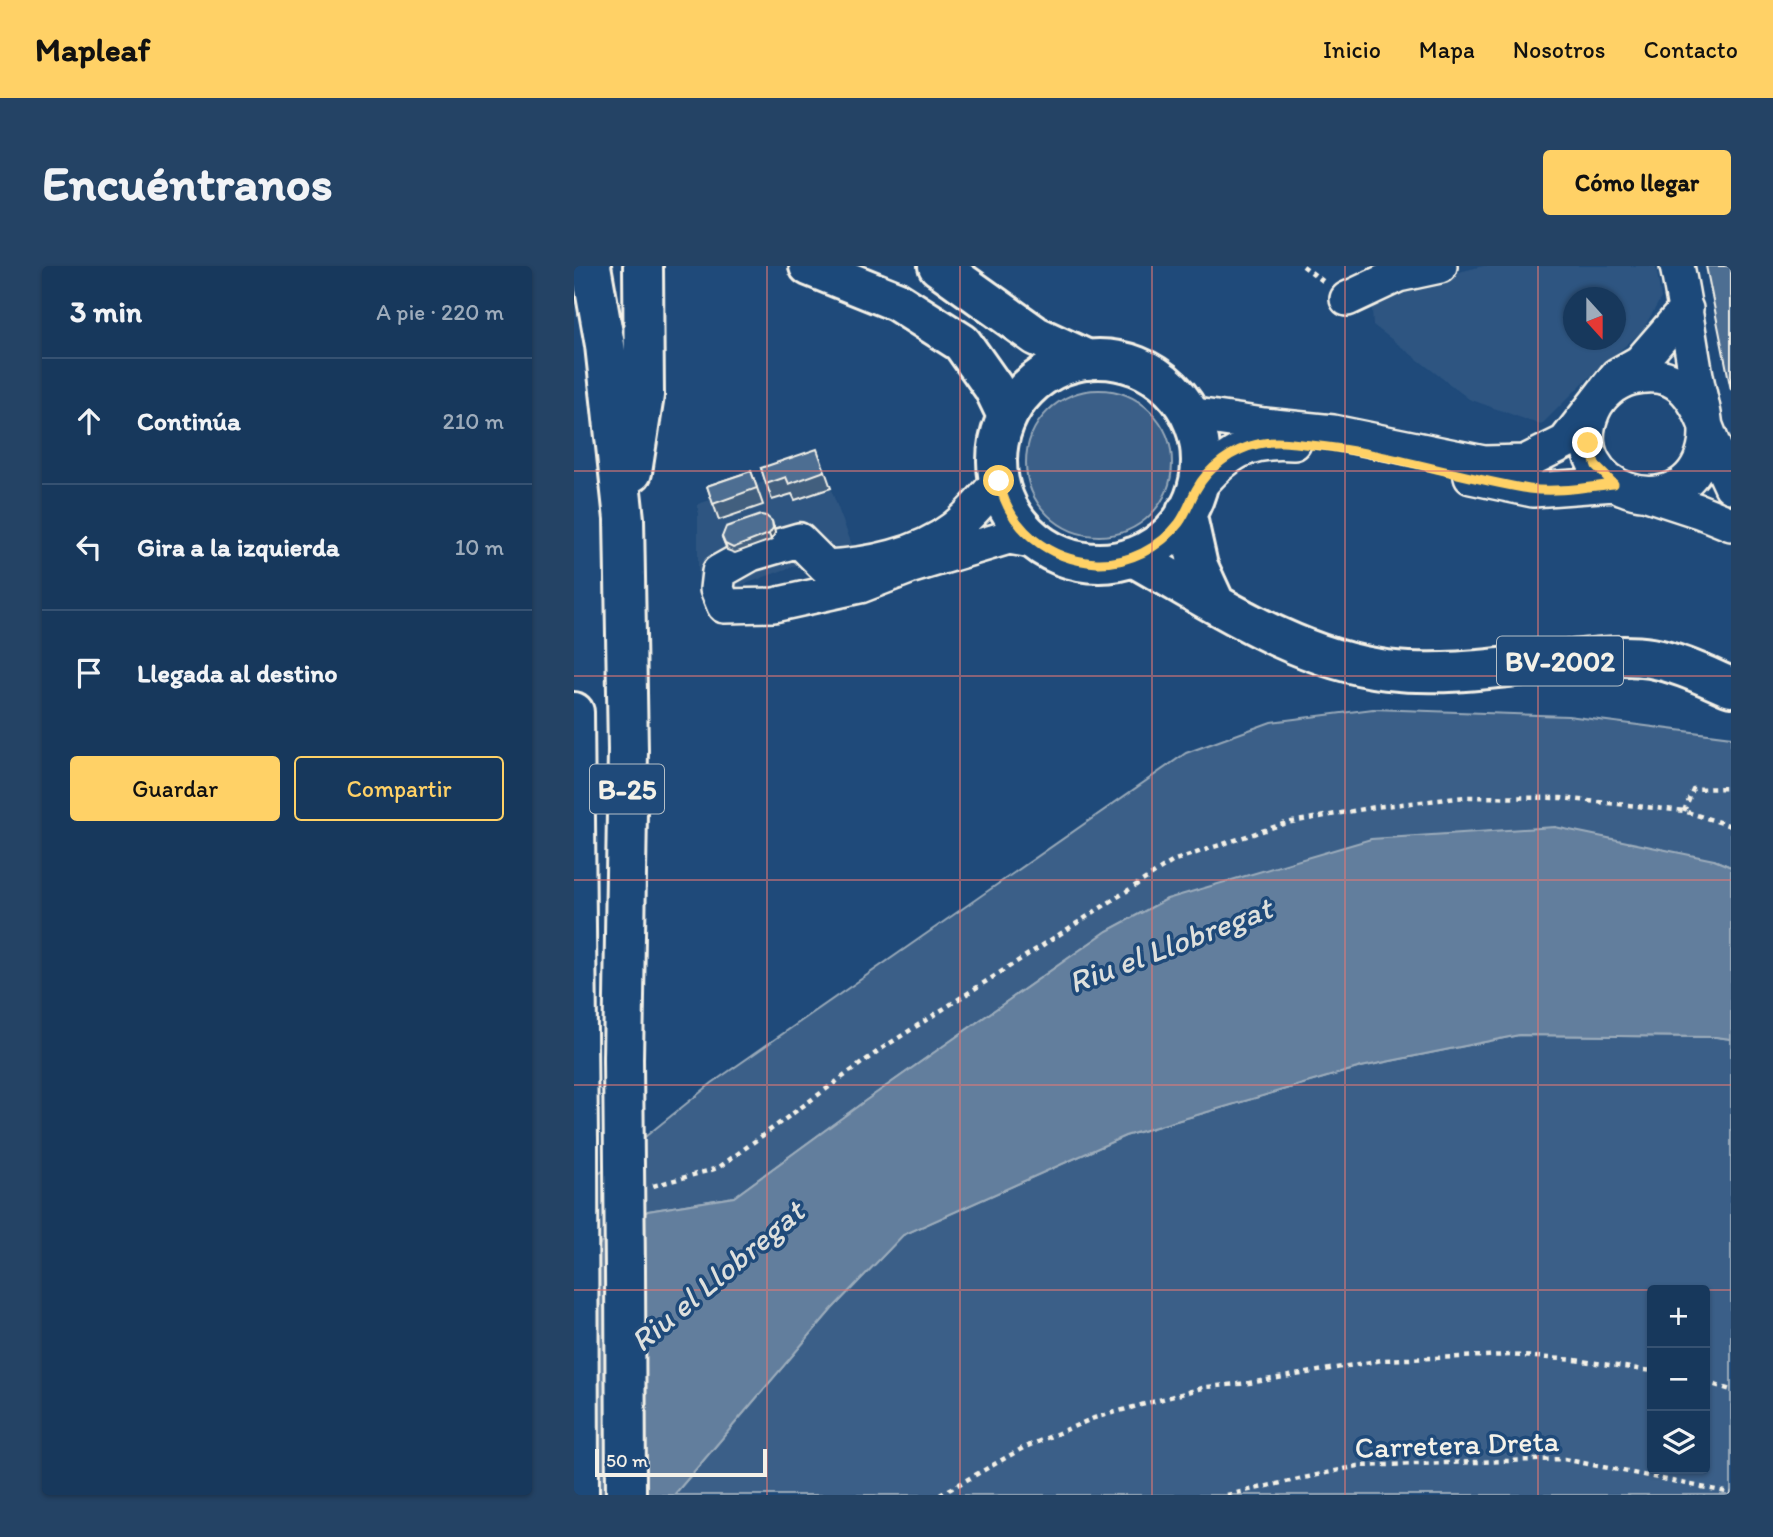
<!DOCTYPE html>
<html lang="es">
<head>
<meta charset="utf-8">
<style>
  body { margin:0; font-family:Itim,sans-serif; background:#244365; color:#f1f3f6 }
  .controls { position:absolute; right:21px; bottom:21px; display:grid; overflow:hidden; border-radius:7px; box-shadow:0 2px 5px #0004 }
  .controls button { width:63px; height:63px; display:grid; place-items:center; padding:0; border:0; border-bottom:2px solid #365272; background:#17385c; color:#f1f3f6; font:35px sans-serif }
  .compass { position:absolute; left:989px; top:21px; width:63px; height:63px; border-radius:50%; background:#17385c; box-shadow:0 2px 5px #0004; rotate:159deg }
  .scale { position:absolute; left:21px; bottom:18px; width:172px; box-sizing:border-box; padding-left:7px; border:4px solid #f4f1e8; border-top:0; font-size:19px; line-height:24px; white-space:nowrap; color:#f4f1e8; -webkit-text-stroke:5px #1f4a7a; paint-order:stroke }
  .stop { position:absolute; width:21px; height:21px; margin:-16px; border:5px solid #ffd166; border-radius:50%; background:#fff }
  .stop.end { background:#ffd166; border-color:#fff; box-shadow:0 2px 7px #0008 }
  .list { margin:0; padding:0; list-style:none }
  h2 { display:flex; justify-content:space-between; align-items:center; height:91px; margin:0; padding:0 28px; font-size:30px }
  h2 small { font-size:23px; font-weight:400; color:#9eacbb }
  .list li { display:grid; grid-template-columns:46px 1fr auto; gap:21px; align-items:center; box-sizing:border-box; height:126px; padding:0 28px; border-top:2px solid #365272 }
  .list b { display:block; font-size:26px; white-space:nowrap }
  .list em { font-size:23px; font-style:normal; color:#9eacbb }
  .actions { display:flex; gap:14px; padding:21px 28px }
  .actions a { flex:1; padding:16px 0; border:2px solid #ffd166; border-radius:7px; text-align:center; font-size:24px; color:#ffd166 }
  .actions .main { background:#ffd166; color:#111 }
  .icon { flex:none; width:38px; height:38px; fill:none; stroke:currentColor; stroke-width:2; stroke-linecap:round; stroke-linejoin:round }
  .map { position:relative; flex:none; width:1157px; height:1229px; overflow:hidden; border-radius:7px }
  header { display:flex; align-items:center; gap:42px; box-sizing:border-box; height:98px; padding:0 35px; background:#ffd166; color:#111 }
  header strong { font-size:33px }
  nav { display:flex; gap:38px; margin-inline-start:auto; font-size:24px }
  .intro { display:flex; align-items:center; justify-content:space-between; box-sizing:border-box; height:168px; padding:0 42px }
  h1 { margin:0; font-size:49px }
  .button { padding:18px 32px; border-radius:7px; background:#ffd166; color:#111; font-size:24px; font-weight:700 }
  main { display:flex; gap:42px; padding:0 42px }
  aside { flex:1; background:#17385c; border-radius:7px; box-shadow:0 2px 5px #0004 }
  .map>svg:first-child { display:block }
  .built { fill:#2d5581; fill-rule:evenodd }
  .green { fill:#3a5f88; stroke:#97a8b8; stroke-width:2; fill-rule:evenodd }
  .water { fill:#627e9d; stroke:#9cacbb; stroke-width:2 }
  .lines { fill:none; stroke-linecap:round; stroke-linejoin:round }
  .minor-casing { stroke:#f4f1e8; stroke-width:38 }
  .major-casing { stroke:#f4f1e8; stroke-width:44 }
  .highway-casing { stroke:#f4f1e8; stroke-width:44 }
  .path { stroke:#f4f1e8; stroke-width:4.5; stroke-dasharray:5 5; stroke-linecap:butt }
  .minor { stroke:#1f4a7a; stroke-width:33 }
  .major { stroke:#1f4a7a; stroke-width:38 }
  .highway { stroke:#1f4a7a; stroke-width:38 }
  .highway-bridge-casing { stroke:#f4f1e8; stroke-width:44; stroke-linecap:butt }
  .highway-bridge { stroke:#1f4a7a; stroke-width:38 }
  .wall { fill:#425f7e; stroke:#f4f1e8; stroke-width:2 }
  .shaded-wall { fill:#364d66; stroke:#f4f1e8; stroke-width:2 }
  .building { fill:#4d6e92; stroke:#f4f1e8; stroke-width:2 }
  .route { stroke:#ffd166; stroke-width:9 }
  .grid { fill:none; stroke:#e27875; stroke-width:2; stroke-opacity:0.55 }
  .labels { text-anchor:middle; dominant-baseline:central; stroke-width:7; stroke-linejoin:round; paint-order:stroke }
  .shield { fill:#1f4a7a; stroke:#b4bfc7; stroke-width:2 }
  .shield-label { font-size:28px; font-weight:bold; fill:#f4f1e8 }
  .street-label { font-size:30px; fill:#f4f1e8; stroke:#1f4a7a }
  .water-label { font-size:32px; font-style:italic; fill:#dee0dd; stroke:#1f4a7a }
</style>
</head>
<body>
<header>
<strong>Mapleaf</strong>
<nav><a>Inicio</a><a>Mapa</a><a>Nosotros</a><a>Contacto</a></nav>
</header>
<div class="intro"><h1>Encuéntranos</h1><a class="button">Cómo llegar</a></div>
<main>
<aside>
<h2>3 min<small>A pie · 220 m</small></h2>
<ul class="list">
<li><svg class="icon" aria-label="ahead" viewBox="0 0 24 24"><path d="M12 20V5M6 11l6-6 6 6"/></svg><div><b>Continúa</b></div><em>210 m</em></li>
<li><svg class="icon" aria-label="left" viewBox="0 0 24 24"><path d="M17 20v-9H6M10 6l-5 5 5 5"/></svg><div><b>Gira a la izquierda</b></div><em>10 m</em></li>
<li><svg class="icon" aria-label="arrive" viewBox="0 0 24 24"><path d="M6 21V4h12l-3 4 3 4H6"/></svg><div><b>Llegada al destino</b></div></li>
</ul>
<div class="actions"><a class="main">Guardar</a><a>Compartir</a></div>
</aside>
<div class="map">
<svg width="1157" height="1229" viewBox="0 0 1157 1229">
  <rect width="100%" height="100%" fill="#1f4a7a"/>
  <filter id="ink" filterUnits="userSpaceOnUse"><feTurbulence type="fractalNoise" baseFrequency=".0143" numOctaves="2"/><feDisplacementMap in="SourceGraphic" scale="14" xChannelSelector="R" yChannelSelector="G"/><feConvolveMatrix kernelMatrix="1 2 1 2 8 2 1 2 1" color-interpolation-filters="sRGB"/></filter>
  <g filter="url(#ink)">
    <path class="built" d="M909 0H1082L1087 32 1068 65 1009 117 967 159 895 133 799 59 798 43 805 33 837 18ZM1000 32H1042V74H1000Z
      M247 197 278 279 160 322 128 330 124 322V238Z"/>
    <path class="green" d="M452 197a73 73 0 1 1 146 0a73 73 0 1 1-146 0Z
      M799 443 994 450 1157 471V601L1140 594 593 633 533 665 291 835 160 931 74 945 0 996V928L138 817 612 487 697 456Z
      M945 769 1142 771 1157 773V1229H100L258 1043 329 969 551 870 787 801ZM1078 1024H1131V1203H1078Z"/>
    <path class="water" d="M981 561 1140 594 1157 601V773L1142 771 945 769 787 801 551 870 329 969 258 1043 100 1229H0V996L74 945 160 931 291 835 533 665 593 633 797 573Z"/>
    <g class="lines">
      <g class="minor-casing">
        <path id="minor" d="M1103 0C1111 38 1116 77 1123 115 1127 137 1136 161 1130 183 1111 264 985 224 1019 145 1026 129 1041 116 1058 112 1112 99 1125 142 1140 181 1145 195 1151 207 1157 220
          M773 33 824 9 866 0
          M615 148 690 159 759 166 910 197 951 196 991 176 1043 109 1066 96 1112 43
          M897 211 959 224 1040 218
          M425 215C411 231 397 249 380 262 345 289 295 299 252 301L225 274 177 288 145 306 143 323 150 340 200 339 286 320 335 301 435 271 463 276
          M623 223C652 188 673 173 720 177
          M1073 228 1125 245 1157 258"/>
      </g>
      <g class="major-casing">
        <path id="major" d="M235 0 322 35 388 77 419 121 433 150
          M364 0 462 70 514 94
          M423 195a102 102 0 1 1 204 0a102 102 0 1 1-204 0Z
          M612 246 624 300 641 337
          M559 291C638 335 721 393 813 404 872 411 930 401 988 395 1017 392 1048 387 1077 392 1105 397 1131 410 1157 421"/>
      </g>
      <g class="highway-casing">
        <path id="highway" d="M17 0 31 79 50 253 54 484 49 793
          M58 206 70 129 69 0
          M0 446 4 875
          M51 1004 52 1229"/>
      </g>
      <path class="path" d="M729 0 753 18
        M1110 545 1119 523 1157 522
        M79 920 144 902 307 783 601 594 712 557 801 541 892 531 987 532 1110 545 1157 560
        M1131 1116 1157 1124
        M366 1229 449 1182 520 1152 632 1121 675 1117 808 1094 936 1089 1001 1094 1078 1105
        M653 1229 784 1200 990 1193 1157 1227"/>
      <use href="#minor" class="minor"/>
      <use href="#major" class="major"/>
      <use href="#highway" class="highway"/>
      <g class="highway-bridge-casing">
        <path id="highway-bridge" d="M49 793 51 1004
          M4 875 5 1229"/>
      </g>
      <use href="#highway-bridge" class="highway-bridge"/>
    </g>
    <path class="wall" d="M187 202 251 205 257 222 221 234 218 228 198 234Z
      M177 205 189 239 145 254 133 220Z
      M200 261 201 267 197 274 161 287 153 284 148 271Z"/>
    <path class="shaded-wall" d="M198 255 201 267 197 274 195 268Z"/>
    <path class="building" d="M1132 0H1157V124Z
      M243 183 251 205 215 218 212 211 192 218 187 202Z
      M177 205 183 222 139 238 133 220Z
      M187 249 192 250 198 255 199 262 195 268 159 282 151 278 148 271 152 261Z"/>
  </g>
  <g class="lines" filter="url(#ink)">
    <path class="route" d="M425 215C435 263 474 294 523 297 554 298 586 282 605 257 613 246 616 235 622 224 634 201 660 183 684 178 701 174 720 177 737 179 811 186 882 211 955 223 982 227 1013 221 1040 218L1022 200 1014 177"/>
  </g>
  <path class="grid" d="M193 0V1229M386 0V1229M578 0V1229M771 0V1229M964 0V1229M0 205H1157M0 410H1157M0 614H1157M0 819H1157M0 1024H1157"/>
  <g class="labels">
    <g class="shield">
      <rect x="923" y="370.5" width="126" height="49" rx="5"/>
      <rect x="16" y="498.5" width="74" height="49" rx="5"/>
    </g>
    <g class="shield-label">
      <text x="986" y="395">BV-2002</text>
      <text x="53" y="523">B-25</text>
    </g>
    <g class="street-label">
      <text transform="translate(883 1178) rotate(-2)">Carretera Dreta</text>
    </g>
    <g class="water-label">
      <text transform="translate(596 679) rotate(-21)">Riu el Llobregat</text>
      <text transform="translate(143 1010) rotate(-40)">Riu el Llobregat</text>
    </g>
  </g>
</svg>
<div class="controls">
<button>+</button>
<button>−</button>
<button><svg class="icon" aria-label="layers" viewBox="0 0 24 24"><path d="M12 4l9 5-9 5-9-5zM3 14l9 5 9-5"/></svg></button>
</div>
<svg class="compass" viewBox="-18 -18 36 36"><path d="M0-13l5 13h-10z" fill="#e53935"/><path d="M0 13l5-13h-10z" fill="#9eacbb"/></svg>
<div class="scale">50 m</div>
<div class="stop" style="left:425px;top:215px"></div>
<div class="stop end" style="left:1014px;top:177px"></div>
</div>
</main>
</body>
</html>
